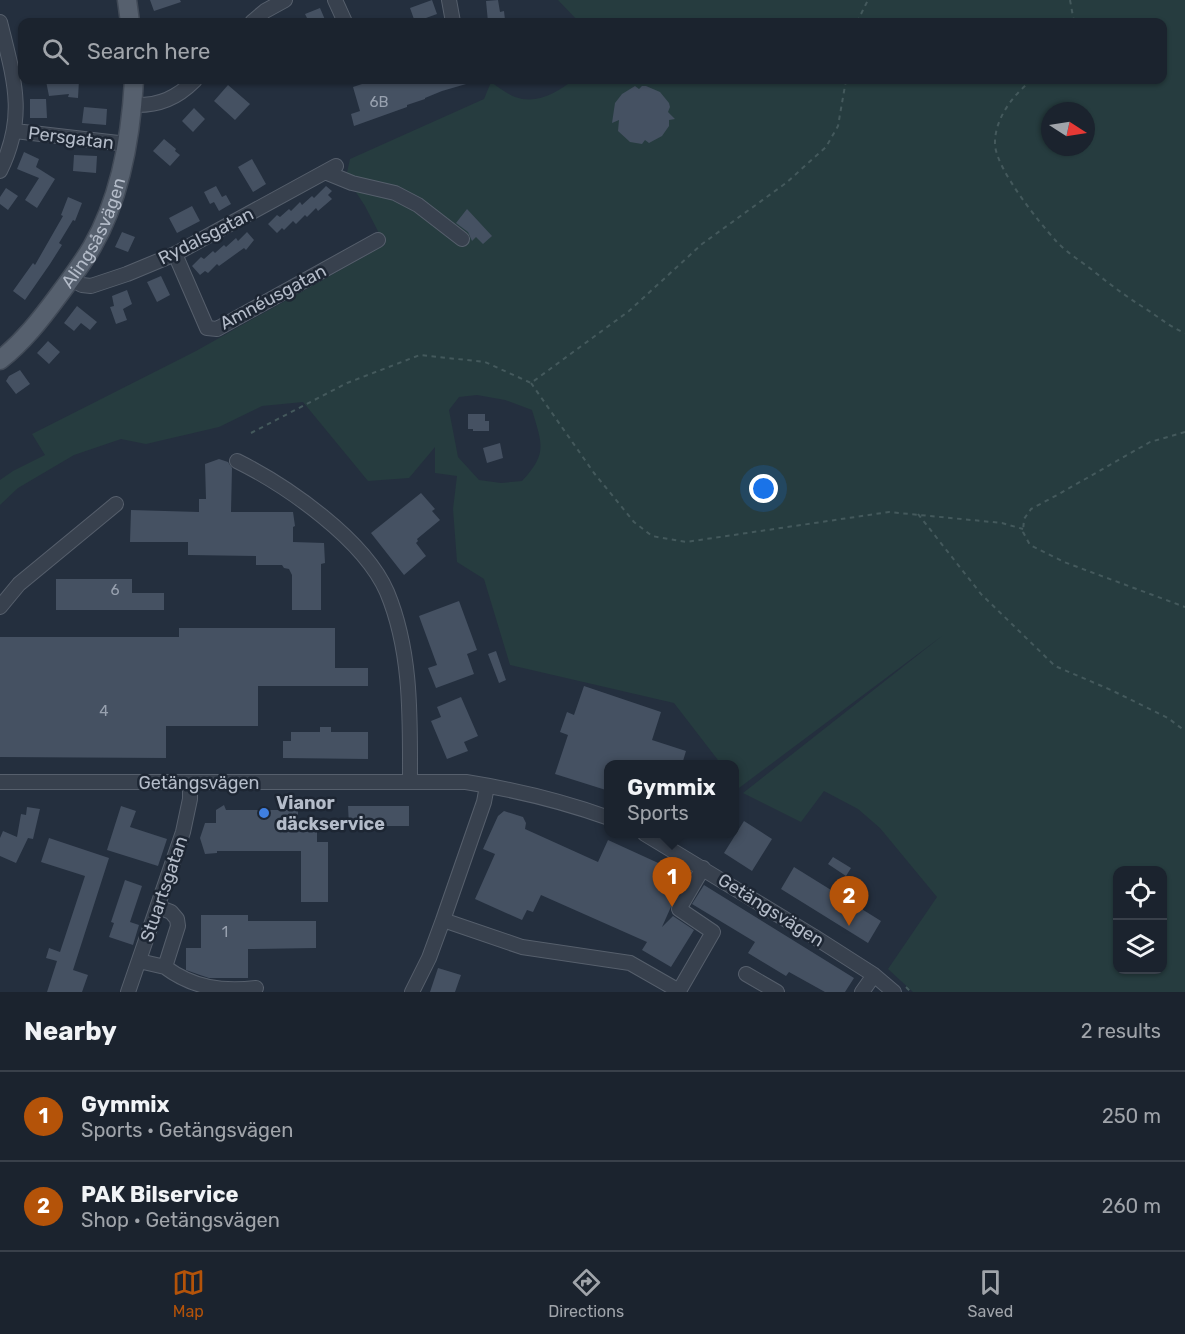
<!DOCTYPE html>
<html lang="en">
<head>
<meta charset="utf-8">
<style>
  body { margin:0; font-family:Rubik,sans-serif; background:#282f3a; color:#f1f3f6 }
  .controls { position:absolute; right:18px; bottom:18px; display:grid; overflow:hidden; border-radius:12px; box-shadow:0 2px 4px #0004 }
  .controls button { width:54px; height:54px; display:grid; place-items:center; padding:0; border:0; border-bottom:2px solid #39404a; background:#1b232e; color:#f1f3f6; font:30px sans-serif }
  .compass { position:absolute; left:1041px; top:102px; width:54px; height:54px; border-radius:50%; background:#1b232e; box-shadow:0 2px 4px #0004; rotate:102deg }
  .you { position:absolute; left:764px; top:489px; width:21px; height:21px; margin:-15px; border:4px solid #fff; border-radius:50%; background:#1a73e8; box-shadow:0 0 0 9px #1a73e833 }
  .badge { display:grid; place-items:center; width:39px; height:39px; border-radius:50%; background:#b45309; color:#fff; font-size:20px; font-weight:700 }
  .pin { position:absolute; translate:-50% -50px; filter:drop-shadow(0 2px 3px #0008) }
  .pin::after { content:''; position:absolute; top:32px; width:21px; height:18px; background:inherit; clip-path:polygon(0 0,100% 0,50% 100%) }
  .popup { position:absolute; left:604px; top:760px; width:135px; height:78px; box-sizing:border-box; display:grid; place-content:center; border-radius:12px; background:#1b232e; filter:drop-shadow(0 2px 4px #0005); font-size:20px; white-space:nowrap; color:#a0a4aa }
  .popup b { font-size:22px; color:#f1f3f6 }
  .popup::after { content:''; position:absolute; left:50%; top:100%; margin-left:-12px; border:12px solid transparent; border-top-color:#1b232e }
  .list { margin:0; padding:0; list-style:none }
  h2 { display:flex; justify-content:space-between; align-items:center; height:78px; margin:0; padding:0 24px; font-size:26px }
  h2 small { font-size:20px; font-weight:400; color:#a0a4aa }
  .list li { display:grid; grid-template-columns:39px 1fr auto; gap:18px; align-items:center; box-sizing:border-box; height:90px; padding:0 24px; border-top:2px solid #39404a }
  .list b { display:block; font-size:22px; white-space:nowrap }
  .list p { margin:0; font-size:20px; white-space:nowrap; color:#a0a4aa }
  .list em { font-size:20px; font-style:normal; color:#a0a4aa }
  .icon { flex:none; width:33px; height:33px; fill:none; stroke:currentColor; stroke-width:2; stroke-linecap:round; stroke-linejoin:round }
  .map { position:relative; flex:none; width:1185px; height:992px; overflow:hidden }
  .search { position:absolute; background:#1b232e; box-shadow:0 2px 4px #0004; left:18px; right:18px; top:18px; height:66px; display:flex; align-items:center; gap:15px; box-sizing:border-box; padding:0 21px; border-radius:12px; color:#a0a4aa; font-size:22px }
  .sheet { height:258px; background:#1b232e }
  nav { display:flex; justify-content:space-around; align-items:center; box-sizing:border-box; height:84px; border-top:2px solid #39404a; background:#1b232e; font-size:16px; color:#a0a4aa }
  nav a { display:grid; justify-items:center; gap:3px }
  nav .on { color:#b45309 }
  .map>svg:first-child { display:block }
  .green { fill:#263c3f; fill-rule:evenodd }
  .building { fill:#455162 }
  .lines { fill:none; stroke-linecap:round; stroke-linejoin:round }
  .minor-casing { stroke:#565f6c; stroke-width:16 }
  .major-casing { stroke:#414a57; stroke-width:21 }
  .path { stroke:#44595c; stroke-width:2; stroke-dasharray:4.5 4.5; stroke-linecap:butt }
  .minor { stroke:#38414e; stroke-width:14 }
  .major { stroke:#56606e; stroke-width:18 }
  .shop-dot { fill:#3f7fe0; stroke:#1d2633; stroke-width:2 }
  .labels { text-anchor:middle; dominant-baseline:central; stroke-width:5; stroke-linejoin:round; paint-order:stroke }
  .number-label { font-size:15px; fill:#98a1af }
  .street-label { font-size:18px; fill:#b4bcc9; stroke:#1d2633 }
  .poi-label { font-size:18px; font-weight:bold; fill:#b4bcc9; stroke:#1d2633; text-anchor:start }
</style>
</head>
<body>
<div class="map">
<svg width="1185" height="992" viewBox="0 0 1185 992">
  <rect width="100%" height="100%" fill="#242f3e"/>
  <path class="green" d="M558 0H1185V992H913L888 969 937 897 880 828 858 809 824 791 801 822 743 793 942 636 739 788 735 783V764H721L674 703 510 665 484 579 457 562 453 509 457 476 435 473V447L409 478 368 481 303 402 262 406 219 427 146 444 121 439 74 455 18 488 0 505V480L13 471 45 455 32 434 196 351 385 245 365 206 346 177 350 159 484 99 491 82C498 87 507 94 515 97 537 105 558 92 573 80H1162V22H579ZM1050 111H1086V147H1050ZM477 395 505 400 532 410C542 444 548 453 522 481L501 483 479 480 458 457 449 410 459 397ZM1118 870H1162V970H1118Z"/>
  <path class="building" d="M150 0H180L181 2 154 11Z
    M432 0 437 14 415 22 410 8Z
    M498 0 500 12 504 11 505 20 488 22 486 1Z
    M320 8 326 22H309L305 14Z
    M55 80H79L78 98 68 97 69 94 49 96 46 81Z
    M370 80H472L473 82 442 91 425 98V99L407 105V107L354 126 351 114 360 111 353 87 371 81Z
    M228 85 250 104 235 120 214 101Z
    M635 86 639 89 642 86H646L660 92 669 103 670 107 668 112 675 119 669 120V126L662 136 649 143 645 140 642 144 630 142 618 131 619 120 612 123 615 103 622 94Z
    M30 99H46L47 118H30Z
    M84 107 107 109 106 125 82 123Z
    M194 108 205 119 193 132 182 121Z
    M164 139 176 149 175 151 180 155 170 166 153 151Z
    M24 152 39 159 36 167 55 179 37 208 25 200 39 178 17 169Z
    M74 155 97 156 96 173 73 171Z
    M252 159 266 184 253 192 238 167Z
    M216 186 222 197 226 195 231 204 219 211 214 202 210 204 204 192Z
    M326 186 332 191 328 195 332 199 318 211 316 208 307 217 305 215 296 224 293 221 284 230 282 228 277 233 268 224 277 215 280 217 289 209 291 211 300 202 302 205 312 196 314 198Z
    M6 188 18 196 8 210 0 204V197Z
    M68 197 82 203 75 221 73 220 59 243 62 245 50 264 25 300 13 291 33 263 35 265 63 216 61 215Z
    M192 206 200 221 177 233 169 218Z
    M467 209 492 236 483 244 476 237 472 241 468 232 456 223Z
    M122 232 135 237 128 252 115 247Z
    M247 232 254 240 246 250 244 248 219 266 217 264 208 273 205 271 200 275 192 266 201 257 204 259 213 251 215 253 224 245 226 247 236 238 238 241Z
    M161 276 170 295 157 302 147 282Z
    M127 290 132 304 123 309 127 320 116 324 110 307 114 306 112 296Z
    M77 306 97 322 90 330 81 323 74 331 64 323Z
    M48 341 60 352 49 364 37 353Z
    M20 370 30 384 16 394 6 381 9 376Z
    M468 414H485V421H489V431H473V429H468Z
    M500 443 503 458 487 463 483 448Z
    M219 459 228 462 232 468 231 512H293L295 526 293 527V542L324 543 325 563 321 564V610H292V575L289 569 284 568 282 565H256V556L188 555V542H130L131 510 199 512V499H206L205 464Z
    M421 493 435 509 432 511 440 520 417 539 418 541 416 543 426 556 404 575 371 533Z
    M56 579H132V593H164V610H56Z
    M459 601 477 650 467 654 474 674 436 688 428 668 437 665 419 616Z
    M179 628H335V668H368V686H258V726H166V758L0 757V637H179Z
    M496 651 506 680 499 683 488 654Z
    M584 686 661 712 652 740 686 751 683 761 677 760 672 762 663 760 662 765H609V791L555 774 568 735 560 732 567 712 574 715Z
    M461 697 478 736 464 742 468 751 447 759 431 721 441 717 437 707Z
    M320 727H331V732H368V759L283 758V741H291V732H320Z
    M224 805 226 810H298V831L317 832V842H328V902H301V851H217V853L205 854 200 838 205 823H216V810Z
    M121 806 136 811 130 827 167 839 158 866 107 850Z
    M348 806H409V826H349Z
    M27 807 40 809 33 839 28 838 16 863 0 856V838L3 831 17 837 21 814 26 815Z
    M504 811 523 817 526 823 525 829 598 862 608 840 667 867 668 865 686 873 662 927 673 916 694 930 671 967 642 950 647 942 541 895 533 912 527 910 522 920 475 899 495 854 483 849 498 816Z
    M744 821 772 839 752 871 724 853Z
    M49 838 109 858 73 970 88 975 82 992H47L57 961 46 958 49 948 60 952 85 876 41 862Z
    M833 857 851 868 846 876 828 864Z
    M794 867 881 921 868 943 781 889Z
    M125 880 142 886 130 922 139 925 133 945 109 937 114 923 111 922Z
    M704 885 854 978 845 992H825L789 972 786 976 748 953 755 942 692 904Z
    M201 915H248V921H316V948L248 949V978H209L200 975 186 970V948H201Z
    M438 968 461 975 455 992H430Z"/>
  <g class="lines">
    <g class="minor-casing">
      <path id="minor" d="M335 0 345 22
        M449 0 453 22
        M0 22C14 79 27 116 0 171
        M252 22 265 11 285 0
        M133 105C159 106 177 98 195 80
        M15 131 127 144
        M325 172 352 183 395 193 418 205 462 239
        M175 254 207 328 217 329 378 240
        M71 279 82 285 91 286 127 274 175 254 336 166
        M237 461C287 486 364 539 387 592 412 652 410 718 410 782
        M0 607 19 584 116 504
        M0 782H466C516 790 562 801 609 818
        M487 786 484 802 443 920 522 947 630 963 679 991 713 932 679 909 703 868
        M645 834 813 936 874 975 894 992
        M139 961 165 967 178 926 177 919 171 912 158 907
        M165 967C193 988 223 992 256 988
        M746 974 777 992
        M128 992 183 832 190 799V784
        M412 992 429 958 443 920
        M862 992 874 975"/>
    </g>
    <g class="major-casing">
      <g id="major">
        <path d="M127 0 130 22"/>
        <path id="s1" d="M0 360C23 342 41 319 58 296 70 280 82 264 92 247 121 197 131 136 134 80"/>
      </g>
    </g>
    <path class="path" d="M1070 0 1074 22
      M857 22 868 0
      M1032 80C1013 95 994 119 995 145 997 170 1038 221 1056 241 1066 252 1079 260 1091 269 1109 284 1127 297 1146 309 1160 318 1170 327 1185 333
      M531 383 594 473 634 522 652 536 686 542 889 512 1002 523 1023 529
      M1185 432 1150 442 1059 494 1031 509 1024 519 1023 532 1030 545 1064 562 1185 607
      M251 433 347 383 420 355 485 362 531 383 629 311 702 244 786 183 826 147 838 126 846 80
      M918 514 981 594 1055 666 1111 690 1168 718 1185 731
      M906 987 911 992"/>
    <use href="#minor" class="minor"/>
    <use href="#major" class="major"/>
  </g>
  <circle class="shop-dot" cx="264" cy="813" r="6"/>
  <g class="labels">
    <g class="number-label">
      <text x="379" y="102">6B</text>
      <text x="115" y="590">6</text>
      <text x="104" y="711">4</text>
      <text x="225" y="932">1</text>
    </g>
    <g class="street-label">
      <text transform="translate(71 138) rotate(7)">Persgatan</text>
      <text stroke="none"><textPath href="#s1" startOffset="160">Alingsåsvägen</textPath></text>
      <text transform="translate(206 236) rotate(-27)">Rydalsgatan</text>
      <text transform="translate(273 297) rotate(-28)">Amnéusgatan</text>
      <text x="199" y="783">Getängsvägen</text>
      <text transform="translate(164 889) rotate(-71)">Stuartsgatan</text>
      <text transform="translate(771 910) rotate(32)">Getängsvägen</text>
    </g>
    <g class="poi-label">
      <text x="276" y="803">Vianor<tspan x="276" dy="21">däckservice</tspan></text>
    </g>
  </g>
</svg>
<div class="controls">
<button><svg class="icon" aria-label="locate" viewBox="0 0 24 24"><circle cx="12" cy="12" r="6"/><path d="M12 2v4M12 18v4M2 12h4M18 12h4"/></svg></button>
<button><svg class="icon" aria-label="layers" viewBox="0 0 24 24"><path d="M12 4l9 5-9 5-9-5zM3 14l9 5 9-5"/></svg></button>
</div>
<svg class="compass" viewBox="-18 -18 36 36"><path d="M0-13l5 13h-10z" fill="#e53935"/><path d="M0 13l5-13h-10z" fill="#a0a4aa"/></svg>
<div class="you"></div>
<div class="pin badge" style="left:672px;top:907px">1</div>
<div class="popup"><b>Gymmix</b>Sports</div>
<div class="pin badge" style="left:849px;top:926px">2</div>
<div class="search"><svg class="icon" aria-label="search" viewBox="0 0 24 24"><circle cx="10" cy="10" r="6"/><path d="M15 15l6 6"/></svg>Search here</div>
</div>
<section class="sheet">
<h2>Nearby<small>2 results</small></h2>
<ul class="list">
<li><span class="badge">1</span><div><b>Gymmix</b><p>Sports · Getängsvägen</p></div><em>250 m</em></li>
<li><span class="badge">2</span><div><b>PAK Bilservice</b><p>Shop · Getängsvägen</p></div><em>260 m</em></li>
</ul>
</section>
<nav>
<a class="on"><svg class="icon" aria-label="map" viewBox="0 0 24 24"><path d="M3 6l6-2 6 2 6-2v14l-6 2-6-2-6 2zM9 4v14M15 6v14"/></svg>Map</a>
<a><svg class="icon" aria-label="directions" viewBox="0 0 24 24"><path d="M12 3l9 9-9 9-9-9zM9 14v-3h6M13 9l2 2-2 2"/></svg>Directions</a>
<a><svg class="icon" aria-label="saved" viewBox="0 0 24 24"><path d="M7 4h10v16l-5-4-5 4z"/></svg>Saved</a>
</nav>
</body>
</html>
